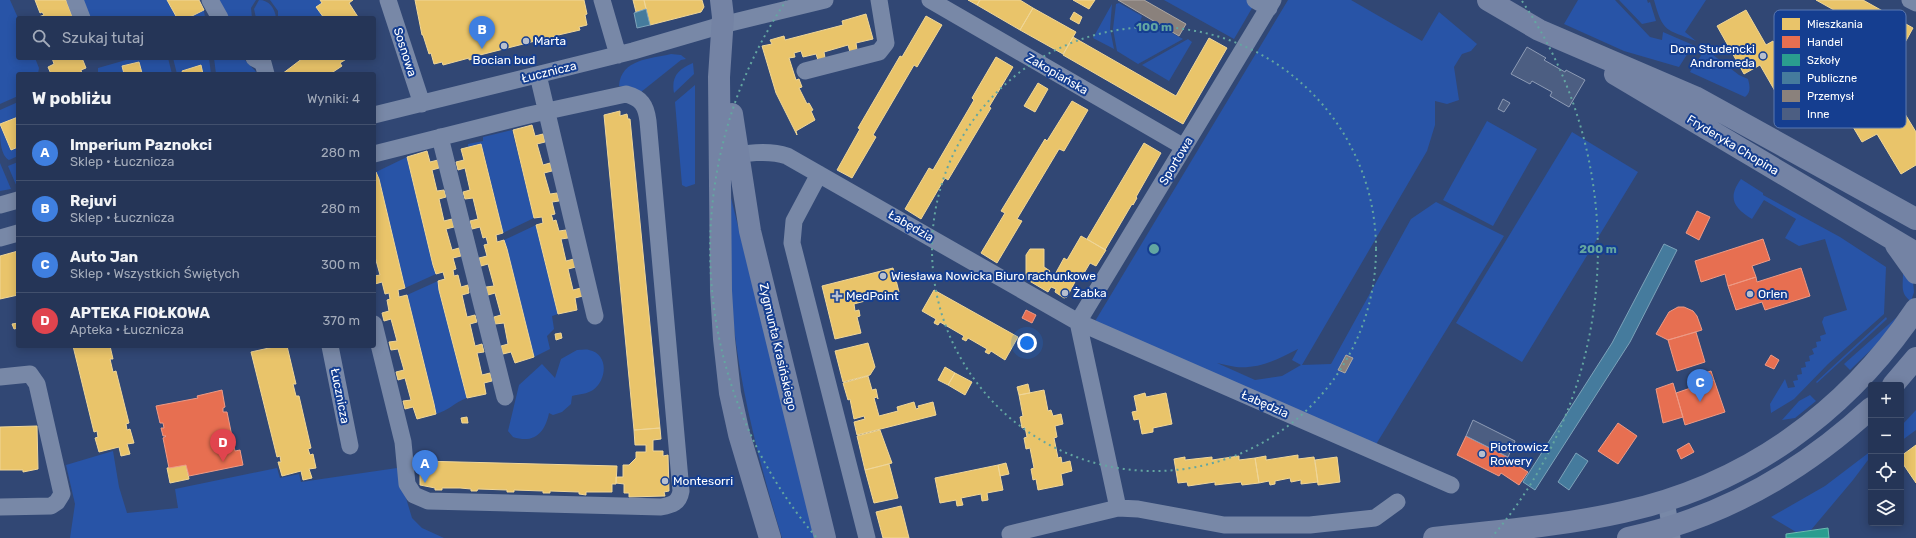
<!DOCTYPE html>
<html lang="pl">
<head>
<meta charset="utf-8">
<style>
  body { margin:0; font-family:Rubik,sans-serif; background:#2d3d5d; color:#f1f3f6 }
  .controls { position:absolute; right:12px; bottom:12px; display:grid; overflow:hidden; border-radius:4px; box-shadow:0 2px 10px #0003 }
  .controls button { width:36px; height:36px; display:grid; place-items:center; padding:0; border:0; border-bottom:1px solid #42506d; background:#253557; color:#f1f3f6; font:20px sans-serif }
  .you { position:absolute; left:1027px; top:343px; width:14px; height:14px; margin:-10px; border:3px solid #fff; border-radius:50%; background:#1a73e8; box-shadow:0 0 0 6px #1a73e833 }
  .badge { display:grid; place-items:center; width:26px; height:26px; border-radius:50%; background:#d6ab8b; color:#fff; font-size:13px; font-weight:700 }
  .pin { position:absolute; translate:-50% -33px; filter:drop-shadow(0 1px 2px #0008) }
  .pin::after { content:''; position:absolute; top:21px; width:14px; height:12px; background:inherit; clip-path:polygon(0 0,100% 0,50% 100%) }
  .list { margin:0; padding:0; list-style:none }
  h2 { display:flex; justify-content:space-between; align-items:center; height:52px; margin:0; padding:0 16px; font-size:17px }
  h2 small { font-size:13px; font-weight:400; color:#a3abba }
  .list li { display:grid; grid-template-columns:26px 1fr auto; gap:12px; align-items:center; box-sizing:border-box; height:56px; padding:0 16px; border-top:1px solid #42506d }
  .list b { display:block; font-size:15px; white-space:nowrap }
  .list p { margin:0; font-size:13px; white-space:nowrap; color:#a3abba }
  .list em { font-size:13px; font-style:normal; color:#a3abba }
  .icon { flex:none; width:22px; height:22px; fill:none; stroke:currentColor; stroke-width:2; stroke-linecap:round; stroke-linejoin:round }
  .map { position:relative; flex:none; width:1916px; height:538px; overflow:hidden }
  .search { position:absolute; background:#253557; box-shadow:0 2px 10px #0003; left:16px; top:16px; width:360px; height:44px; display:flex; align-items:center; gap:10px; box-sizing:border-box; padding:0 14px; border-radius:4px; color:#a3abba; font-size:15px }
  .panel { position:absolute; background:#253557; box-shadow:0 2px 10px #0003; left:16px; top:72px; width:360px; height:276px; border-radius:4px }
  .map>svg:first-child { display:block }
  .green { fill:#2854a7; fill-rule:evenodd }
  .homes { fill:#e9c46a; stroke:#f0d697 }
  .shops { fill:#e76f51; stroke:#ee9a85 }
  .schools { fill:#2a9d8f; stroke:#6abab1 }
  .public { fill:#457b9d; stroke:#7da3ba }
  .industry { fill:#8a817c; stroke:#ada7a3 }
  .building { fill:#4c5e82; stroke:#8d9bb5 }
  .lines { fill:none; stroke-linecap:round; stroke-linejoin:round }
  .street { stroke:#7888a7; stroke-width:17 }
  .secondary { stroke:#7483a4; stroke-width:22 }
  .ring { fill:none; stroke:#63a6a1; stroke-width:2; stroke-dasharray:2 4 }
  .poi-dot { fill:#b7bfce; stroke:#153e90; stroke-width:1.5 }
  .labels { text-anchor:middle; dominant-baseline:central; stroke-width:4; stroke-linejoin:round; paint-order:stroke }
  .poi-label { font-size:12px; fill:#fff; stroke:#153e90; text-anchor:start }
  .street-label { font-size:12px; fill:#fff; stroke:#153e90 }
  .key { fill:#153e90; stroke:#5b78b1; stroke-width:1 }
  .key-label { font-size:11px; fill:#fff }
  .centre { fill:#63a6a1; stroke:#153e90; stroke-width:2 }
  .ring-label { font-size:12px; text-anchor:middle; font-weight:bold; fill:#63a6a1; stroke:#153e90; stroke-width:4; stroke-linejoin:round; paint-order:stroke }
</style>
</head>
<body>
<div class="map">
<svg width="1916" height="538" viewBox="0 0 1916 538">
  <rect width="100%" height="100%" fill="#314774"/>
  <path class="green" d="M0 0H10L18 18V58H35L39 68 38 74H18V96L0 104Z
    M80 0H167L177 18H87Z
    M216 0H256L251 8 252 18H225Z
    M259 0C269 0 275 8 276 18H256L254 9Z
    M270 0H320L322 3 316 7 323 17 278 18V11Z
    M1164 0H1250L1255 3 1234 39Z
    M1288 0H1351L1422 41 1439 12 1477 44 1471 51 1462 54 1454 67 1459 100 1447 104 1435 101V125L1427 151 1302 365 1331 364 1411 219 1436 202 1504 236 1375 446 1094 323ZM1298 349 1292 360 1301 365 1282 376 1255 380 1217 363C1223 364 1229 366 1236 367 1260 369 1278 359 1298 349Z
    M1578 0H1615L1650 37 1662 40 1663 32 1693 45 1679 67 1624 51 1564 24Z
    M1619 0H1647L1648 3 1650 2 1656 21 1642 24Z
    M1654 0H1706L1685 32 1696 41C1666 29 1663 33 1654 0Z
    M1119 3 1142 16 1140 22 1158 32 1161 27 1183 39 1138 64 1117 51 1113 29 1116 4Z
    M1112 4 1110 29 1114 49 1093 38Z
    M204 10 205 18H188Z
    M1188 39 1192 42 1169 81 1142 65Z
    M1704 48 1739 75 1748 79C1750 86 1751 93 1745 97L1690 72C1694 63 1702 58 1704 48Z
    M671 54 681 55 686 59 681 60 641 92 629 87 619 86C621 59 650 59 671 54Z
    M133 58H168L172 74H98V68Z
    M173 58H209L211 74H203L200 65 182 71 183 74H177Z
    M214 58H243L258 74H216Z
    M693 63 694 74 674 93C671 77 678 69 693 63Z
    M695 85V184L686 187 682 185 675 102Z
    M18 102V117L0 124V110Z
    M1487 121 1537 149 1493 226 1443 200Z
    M0 126 11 150 18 147V156L9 160C0 155 0 137 0 126Z
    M512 130 534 218 503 233 484 153 468 147V144L483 141V137Z
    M1572 132 1638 172 1522 362 1456 323Z
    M407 157 436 274 405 288 376 172Z
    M18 162V187H17L8 166Z
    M0 163 11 189 0 191Z
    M1741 179 1763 193V195L1840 237 1886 267 1884 314 1828 364 1794 399 1771 413 1770 404 1785 379 1788 388 1795 387 1793 381 1798 380 1797 375 1802 374 1801 368 1806 367 1805 362 1810 361 1809 356 1814 354 1812 349 1817 347 1816 342 1821 341 1820 336 1826 334 1822 322 1824 317 1847 310 1825 239 1799 246 1785 238 1796 219 1764 200 1752 219C1734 208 1727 198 1741 179Z
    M731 198 816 538H782C759 462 737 378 731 298 729 265 731 231 731 198Z
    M536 225 558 314 552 316 554 329 547 336 550 349 534 357 504 240Z
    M1903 273 1913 282 1914 292 1911 301C1900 294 1903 285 1903 273Z
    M438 281 467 398C455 402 448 411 436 414L407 295Z
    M1886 317 1887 319 1817 383 1816 382Z
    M1897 317 1878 343 1850 370 1844 364Z
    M577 350C581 350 586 349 589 350 609 354 607 380 593 390 587 394 580 394 572 396L571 404 562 412 553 415 549 413C545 433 534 444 513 437L508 431 519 385 542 364 555 378 561 359Z
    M1810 395 1816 401 1795 418 1782 420 1799 401Z
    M1916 410V430L1901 441V426Z
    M113 451 119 487 127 513 178 508 175 489 277 468 280 478 299 474 301 482 397 468 412 518 422 528 444 538H70L75 504 66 465Z
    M1871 451V456L1853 480 1811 530 1796 532 1771 517 1825 486Z"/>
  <path class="homes" d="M35 0H66L73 18H36L44 15 42 12 40 13Z
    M167 0H199L204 10 188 18H177Z
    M320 0H353L349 3 358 17 324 18 316 7 322 3Z
    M415 0H584L587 14 585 15 587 25 579 27 580 30 554 36V38L547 40V38L476 56V58L469 60V58L443 65 442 62 434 64 431 53 429 54 423 35H422Z
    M633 0H644L646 9 636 12Z
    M644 0H702L704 7 701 12 650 25Z
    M968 0H980L977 5Z
    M980 0H1020L1033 8 1020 30 977 5Z
    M1073 0H1095L1089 9Z
    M1816 0H1863L1913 28 1902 48Z
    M1033 8 1076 32 1063 54 1020 30Z
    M1746 10 1766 45 1773 41 1776 46 1785 41 1812 89 1783 105 1760 65 1744 74 1717 26Z
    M1074 12 1082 17 1079 24 1070 19Z
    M866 14 873 39 856 43 857 50 850 52 848 45 824 52 825 58 818 60 816 54 803 57 801 51 794 53 795 57 789 58 796 80 799 79 802 87 799 88 807 104 809 103 813 110 811 111 815 120 796 131 797 135 776 93 762 46 772 44 770 40 784 36 785 40 843 25 842 21Z
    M926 16 942 25 917 67 914 65 873 135 876 137 852 178 837 170 860 129 858 128 900 56 902 57Z
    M1073 37 1176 96 1209 38 1227 48 1183 124 1063 55Z
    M996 57 1013 67 989 107 991 108 948 180 945 178 921 219 905 209 929 168 933 170 974 100 972 98Z
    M52 58H82L86 68 81 70 82 74H51L48 67 54 64Z
    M303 58H348L340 63 342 66 330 74H282Z
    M139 62 142 73 124 74 122 66Z
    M201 65 203 74H183L182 71Z
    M1863 78 1887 118 1902 109 1916 132V165L1901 174 1877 134 1862 142 1834 95Z
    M1038 83 1048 89 1035 112 1024 106Z
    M1072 101 1088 110 1064 151 1059 149 1017 219 1022 221 997 263 981 253 1005 213 1001 211 1045 139 1047 141Z
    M620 111V116L627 114 628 119H630L660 428 634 430 604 115Z
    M18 117V147L11 150 0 124Z
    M532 125 535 136 543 134 545 142 537 144 543 165 550 163 552 171 544 173 550 194 557 193 559 201 552 202 555 214 551 215 552 217 553 221 556 220 559 231 566 230 568 238 561 239 566 261 574 259 576 267 568 269 573 290 581 288 583 296 575 298 577 310 558 314 536 225 543 223 542 217 534 218 513 130Z
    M1144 143 1161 153 1136 197 1137 198 1133 205 1132 204 1105 250 1087 239Z
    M481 144 503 233 496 235 497 242 504 240 507 249 534 357 515 363 511 352 503 354 501 346 508 344 504 323 495 324 494 317 501 315 495 293 488 295 486 287 494 286 488 264 481 266 479 258 487 256 484 245 488 244 486 237 483 238 480 227 472 229 470 221 478 219 473 198 465 199 463 192 470 190 465 168 458 170 456 162 464 160 461 149Z
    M427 151 430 162 438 160 439 168 432 170 437 191 444 190 446 197 439 199 444 221 452 219 454 227 446 229 452 250 459 248 461 256 453 258 456 269 453 270 454 276 458 275 461 287 468 285 469 293 462 295 467 317 475 315 477 322 470 324 475 346 482 344 484 352 477 353 482 375 490 373 492 381 484 383 486 394 467 398 439 290 438 281 445 279 443 272 436 274 433 265 409 165 407 157Z
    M374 172H376L379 179 403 280 405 288 398 290 399 297 407 295 434 404 436 414 417 419 413 407 405 409 403 401 411 400 405 378 398 380 396 372 404 370 398 349 391 350 389 342 397 341 391 319 384 321 382 313 389 311 387 300 390 299 389 293 385 294 382 282 375 284 374 282V276L380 275 374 253Z
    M1081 236 1106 250 1096 266 1090 263 1080 280H1076L1067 297 1064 298 1055 292 1056 289 1051 287 1048 292 1026 279V255L1030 249H1044V267L1050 271 1047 275 1053 278 1064 258 1067 260Z
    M18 251V295L0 299V256Z
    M893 268 899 292 888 295 889 298 883 300V296L854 304 855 311 859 310 860 316 857 317 861 333 835 339 822 286Z
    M934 290 1018 337 1005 360 991 351 989 354 985 352 987 349 968 338 966 341 962 339 964 336 940 322 938 325 934 323 936 319 922 311Z
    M18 323V328L14 329 12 324Z
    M561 333 562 338 556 340 555 334Z
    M868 343 875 367 870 375 843 382 835 351Z
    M73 346H110L113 359H110L113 372 116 371 129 423 126 424 127 430 130 429 134 443 127 444 130 454 121 456 119 447 99 452 95 438 98 437 97 431 94 432Z
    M278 346H287L296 384H293L296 396H299L311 448 308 449 310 455 313 454 316 468 309 469 312 478 303 480 301 471 282 476 278 462H281L280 456 277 457 251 352Z
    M945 367 955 373 948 385 938 380Z
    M955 373 972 382 965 395 948 385Z
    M868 376 872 390 876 389 878 399 877 397 874 398 879 416 898 411 897 407 914 402 916 409 919 408 918 406 933 402 936 415 857 435 854 422 865 419 864 416 854 419 850 399 848 400 843 383Z
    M1028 384 1030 393 1019 395 1017 387Z
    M1044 390 1048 411 1051 410 1053 416 1061 414 1063 424 1055 426 1057 437 1054 438 1058 458 1061 457 1062 463 1070 461 1072 471 1061 474 1063 485 1038 490 1036 479 1033 480 1031 469 1034 468 1030 448 1026 449 1024 438 1027 437 1025 427 1022 428 1020 417 1023 416 1019 395Z
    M1145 393 1146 397 1166 393 1172 424 1153 428V432L1142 434 1139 419 1134 420 1132 412 1137 411 1134 396Z
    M467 417 468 423H462L461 418Z
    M37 426 38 469 23 472V470H0V427Z
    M660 428 661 439 653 440V451H663V456L668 455 669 491 664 492 665 496 629 497V493H624V484L616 483V477H623V465H629L636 458V452H646V445H635L634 430Z
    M880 430 892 463 865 470 857 436Z
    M1916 445V483L1901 461V456Z
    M1298 455V459L1314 457 1318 482 1301 484V480L1291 482 1290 478 1275 481V484L1270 485 1269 481 1259 483 1255 458 1266 456V460Z
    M1239 456V460L1255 458 1259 483 1242 485 1241 482 1215 485V482L1188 486 1187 482 1178 483 1174 459 1185 457V460L1212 457V460Z
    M1337 457 1340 482 1318 485 1315 460Z
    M420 461 617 466 616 484H612V492H586V495L579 494V492L550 491V493H543V491L514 490V492H507V490L478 489 477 491H471V489L460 488H442V490H435V488L420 485Z
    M1006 463 1009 474 1000 476 998 465Z
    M889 464 898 498 874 503 865 470Z
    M186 465 189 479 170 483 167 468Z
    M998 465 1003 490 987 493 988 500 982 501 981 494 961 498 963 505 957 506 956 500 940 503 935 478Z
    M901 506 909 538H883L876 512Z"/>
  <path class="shops" d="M1697 211 1710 217 1699 240 1686 233Z
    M1763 239 1770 260 1752 266 1756 277 1728 286 1725 274 1701 282 1695 261Z
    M1801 268 1810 296 1765 310 1762 302 1736 310 1728 286 1756 277 1757 282Z
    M1678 307H1684L1693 311 1697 316 1702 330 1668 340 1656 334 1669 312Z
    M1026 310 1036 315 1032 323 1022 318Z
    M1696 332 1705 362 1677 371 1668 340Z
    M1771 355 1779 360 1774 369 1765 365Z
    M1711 371 1714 380 1701 385 1698 375Z
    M1714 380 1725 412 1685 425 1676 393Z
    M1673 383 1683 417 1663 423 1656 389Z
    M222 390 225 407 223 408V412H227L235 451 240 450 243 465 189 476 186 465 169 468 163 438 166 436H163L161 428H164L163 423H160L156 406 198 398 197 396Z
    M1618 423 1637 436 1618 464 1598 451Z
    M1466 436 1508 457 1507 459 1528 472 1519 485 1501 473 1499 476 1457 455Z
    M1689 443 1694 452 1681 459 1677 450Z"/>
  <path class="schools" d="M1828 528 1829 538H1786V534Z"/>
  <path class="public" d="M646 9 650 25 637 28 634 13Z
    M1664 244 1677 250 1630 342 1535 490 1523 482 1612 343Z
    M1576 453 1588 461 1569 490 1558 482Z"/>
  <path class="industry" d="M1118 0H1144L1186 24 1179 36Z
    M1346 355 1353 358 1345 373 1338 370Z"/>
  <path class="building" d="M1527 47 1546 58 1544 60 1565 72 1566 70 1585 80 1569 107 1550 96 1552 92 1532 81 1530 84 1511 74Z
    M1503 99 1510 103 1504 112 1498 109Z
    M1473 420 1515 441 1508 457 1466 436Z"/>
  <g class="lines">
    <path class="street" d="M75 0 82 18
      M210 0 220 18
      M388 0 422 104
      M602 0 618 55
      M930 0 1184 147
      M1255 0 1269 8
      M1910 0 1916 3
      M254 58 263 63 266 74
      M805 71 879 52 886 43 879 0
      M538 75 595 316
      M374 115 633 51 722 25 825 0
      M440 137 505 397
      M374 154 529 115 626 94C641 98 646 105 648 121L681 491C679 503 672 505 661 507L428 501 414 495 407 484 403 442 374 324
      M728 162C738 150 773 151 787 156L1078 322 1451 485
      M819 174 794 221 792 243 867 538
      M0 205 18 200
      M0 238 18 233
      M1078 322 1273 0
      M1078 322 1118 508
      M330 346 350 446
      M1666 500 1672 538
      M0 507 51 506 57 502 62 494 37 384 30 374 0 377
      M1010 534 1118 508 1138 509 1224 525H1310L1375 518 1397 502"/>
    <path class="secondary" d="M721 0 723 17 719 77 721 291 724 339 730 393 739 434 770 538
      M1488 0 1539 30 1695 97 1916 219
      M1615 74 1916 253
      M732 114 750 231 825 538
      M1896 245 1916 273
      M1893 385 1916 358
      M1434 538C1496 531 1561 526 1623 512 1746 485 1846 413 1916 309
      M1628 538C1720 518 1802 472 1871 408"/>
  </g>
  <g class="ring">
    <circle cx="1154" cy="249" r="222"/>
    <path d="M816 537A444 444 0 0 1 786 1M1522 1A444 444 0 0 1 1492 537"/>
  </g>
  <g class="poi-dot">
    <circle cx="526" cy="41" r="4"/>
    <circle cx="504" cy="46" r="4"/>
    <circle cx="1763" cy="56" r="4"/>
    <circle cx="883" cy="276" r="4"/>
    <circle cx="1065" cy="293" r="4"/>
    <circle cx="1750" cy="294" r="4"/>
    <path d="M835 290h4v4h4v4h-4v4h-4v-4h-4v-4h4z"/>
    <circle cx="1482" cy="454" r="4"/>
    <circle cx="665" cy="481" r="4"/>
  </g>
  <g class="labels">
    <g class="poi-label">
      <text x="534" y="41">Marta</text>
      <text x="1755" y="49" text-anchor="end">Dom Studencki<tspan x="1755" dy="14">Andromeda</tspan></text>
      <text x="504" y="60" text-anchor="middle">Bocian bud</text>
      <text x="891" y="276">Wiesława Nowicka Biuro rachunkowe</text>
      <text x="1073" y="293">Żabka</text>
      <text x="1758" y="294">Orlen</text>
      <text x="846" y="296">MedPoint</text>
      <text x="1490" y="447">Piotrowicz<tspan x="1490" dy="14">Rowery</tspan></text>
      <text x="673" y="481">Montesorri</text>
    </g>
    <g class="street-label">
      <text transform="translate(405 52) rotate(72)">Sosnowa</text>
      <text transform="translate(549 72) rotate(-14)">Łucznicza</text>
      <text transform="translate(1057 74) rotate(30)">Zakopiańska</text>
      <text transform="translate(1733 145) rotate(31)">Fryderyka Chopina</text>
      <text transform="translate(1176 161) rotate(-59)">Sportowa</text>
      <text transform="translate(911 226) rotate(30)">Łabędzia</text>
      <text transform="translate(778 347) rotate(77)">Zygmunta Krasińskiego</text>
      <text transform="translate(340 396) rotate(79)">Łucznicza</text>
      <text transform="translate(1265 404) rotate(24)">Łabędzia</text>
    </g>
  </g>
  <rect x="1774" y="10" width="132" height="118" rx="6" class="key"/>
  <rect x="1782" y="18" width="18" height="12" fill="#e9c46a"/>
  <rect x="1782" y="36" width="18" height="12" fill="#e76f51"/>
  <rect x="1782" y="54" width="18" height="12" fill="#2a9d8f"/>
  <rect x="1782" y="72" width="18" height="12" fill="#457b9d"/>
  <rect x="1782" y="90" width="18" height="12" fill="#8a817c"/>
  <rect x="1782" y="108" width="18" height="12" fill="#4c5e82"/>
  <g class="key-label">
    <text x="1807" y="28">Mieszkania</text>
    <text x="1807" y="46">Handel</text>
    <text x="1807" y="64">Szkoły</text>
    <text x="1807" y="82">Publiczne</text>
    <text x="1807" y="100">Przemysł</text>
    <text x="1807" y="118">Inne</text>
  </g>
  <circle cx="1154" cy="249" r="6" class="centre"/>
  <g class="ring-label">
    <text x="1154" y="31">100 m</text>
    <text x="1598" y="253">200 m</text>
  </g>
</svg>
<div class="controls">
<button>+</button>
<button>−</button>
<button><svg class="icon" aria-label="locate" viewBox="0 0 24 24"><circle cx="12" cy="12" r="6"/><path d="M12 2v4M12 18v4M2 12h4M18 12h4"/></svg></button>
<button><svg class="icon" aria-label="layers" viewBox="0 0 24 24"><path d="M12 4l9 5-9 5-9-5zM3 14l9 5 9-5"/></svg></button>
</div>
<div class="you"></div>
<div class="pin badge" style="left:425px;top:483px;background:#3f7fe0">A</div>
<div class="pin badge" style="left:482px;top:49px;background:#3f7fe0">B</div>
<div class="pin badge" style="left:1700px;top:402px;background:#3f7fe0">C</div>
<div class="pin badge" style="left:223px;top:462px;background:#e0444e">D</div>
<div class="search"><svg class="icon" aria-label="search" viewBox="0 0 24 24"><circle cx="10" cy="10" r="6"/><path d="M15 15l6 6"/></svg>Szukaj tutaj</div>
<section class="panel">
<h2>W pobliżu<small>Wyniki: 4</small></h2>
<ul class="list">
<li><span class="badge" style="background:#3f7fe0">A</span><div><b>Imperium Paznokci</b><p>Sklep · Łucznicza</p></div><em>280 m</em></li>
<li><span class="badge" style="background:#3f7fe0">B</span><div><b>Rejuvi</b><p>Sklep · Łucznicza</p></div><em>280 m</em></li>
<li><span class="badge" style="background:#3f7fe0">C</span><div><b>Auto Jan</b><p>Sklep · Wszystkich Świętych</p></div><em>300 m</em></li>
<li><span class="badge" style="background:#e0444e">D</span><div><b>APTEKA FIOŁKOWA</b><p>Apteka · Łucznicza</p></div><em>370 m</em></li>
</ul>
</section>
</div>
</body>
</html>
